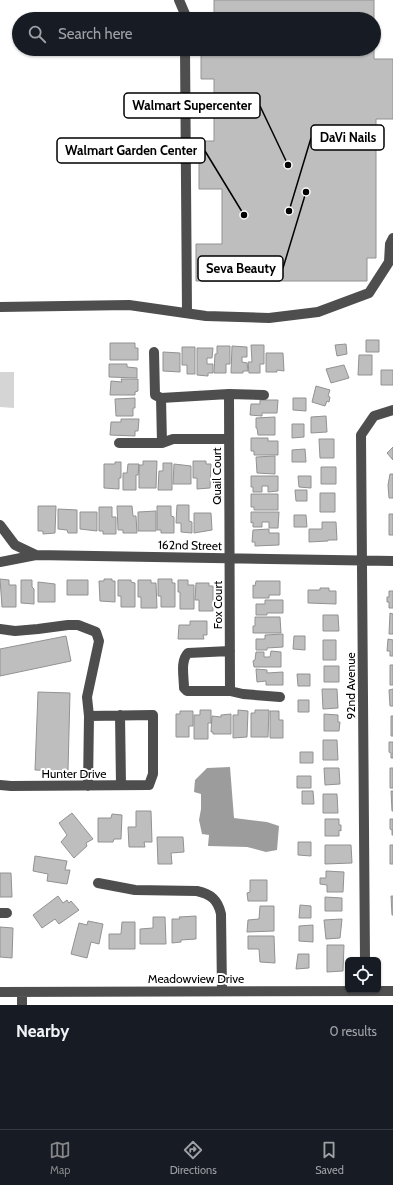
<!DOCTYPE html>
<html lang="en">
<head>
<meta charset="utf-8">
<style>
  body { margin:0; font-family:Cabin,sans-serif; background:#242831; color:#f1f3f6 }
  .controls { position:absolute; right:12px; bottom:12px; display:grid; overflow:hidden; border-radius:6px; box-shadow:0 1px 3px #0004 }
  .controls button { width:36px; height:36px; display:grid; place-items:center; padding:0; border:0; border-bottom:1px solid #363941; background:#171b24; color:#f1f3f6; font:20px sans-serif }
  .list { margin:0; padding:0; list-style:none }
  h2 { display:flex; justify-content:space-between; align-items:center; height:52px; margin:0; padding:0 16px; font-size:17px }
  h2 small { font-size:13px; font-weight:400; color:#9ea1a6 }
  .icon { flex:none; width:22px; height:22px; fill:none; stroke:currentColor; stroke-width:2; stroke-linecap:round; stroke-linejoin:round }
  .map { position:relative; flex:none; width:393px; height:1005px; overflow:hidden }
  .search { position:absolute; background:#171b24; box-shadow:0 1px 3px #0004; left:12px; right:12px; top:12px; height:44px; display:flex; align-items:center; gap:10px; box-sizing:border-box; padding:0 14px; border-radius:22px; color:#9ea1a6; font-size:15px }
  .sheet { height:124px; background:#171b24 }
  nav { display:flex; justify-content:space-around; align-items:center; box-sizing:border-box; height:56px; border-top:1px solid #363941; background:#171b24; font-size:11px; color:#9ea1a6 }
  nav a { display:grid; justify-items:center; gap:2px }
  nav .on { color:#858687 }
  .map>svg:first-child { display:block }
  .green { fill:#d5d5d5 }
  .water { fill:#9c9c9c }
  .building { fill:#bebebe; stroke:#929292 }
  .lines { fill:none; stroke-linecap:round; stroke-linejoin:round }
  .minor { stroke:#4e4e4e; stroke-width:10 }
  .labels { text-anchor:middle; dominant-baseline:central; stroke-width:4; stroke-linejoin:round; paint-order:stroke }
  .street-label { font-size:12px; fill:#000; stroke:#fff }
  .leader { fill:none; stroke:#000; stroke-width:1.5 }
  .callout-dot { fill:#000; stroke:#fff; stroke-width:1.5 }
  .callout { fill:#fff; stroke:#000; stroke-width:1.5 }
  .callout-label { font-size:13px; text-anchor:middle; font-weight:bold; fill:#000 }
</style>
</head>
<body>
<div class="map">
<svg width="393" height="1005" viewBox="0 0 393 1005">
  <rect width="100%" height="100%" fill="#fff"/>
  <path class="green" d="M0 372H14V408L0 407Z"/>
  <path class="water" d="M230 767 234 818 267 822 279 826 277 850 266 852 247 847 208 846 209 835 202 834 199 820 201 809V794L194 792 195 780 207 768Z"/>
  <path class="building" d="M214 0H374V19H214Z
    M201 49H374V59H393V119H376V258H367V281H196V244H222V189H199V141H214V79H201Z
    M366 340H379V352H366Z
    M110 343H135V348H138V360H110Z
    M346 344 347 354 337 356 335 345Z
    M251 345H264V364H260V373H249L248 362H252Z
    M217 346H230V364H226V373H214L215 354H217Z
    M232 346 247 347V357H242V362L247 363 248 371H243V373H231Z
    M182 347H195V374H187V365H182Z
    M197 348H213L212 358H207V364H213V373H208V376L197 375Z
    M163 352 180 353V372L163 371Z
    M266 353H283L284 371 277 370V372H266Z
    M359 355H372V375H358Z
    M109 364H127V367L137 368V378L109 377Z
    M344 365 349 378 331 383 326 369Z
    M381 370H393V385H381Z
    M121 379H138V391L135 392V395H110L111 381 122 382Z
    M316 386 330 390 328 396 330 397 329 402 327 401 325 406 312 402Z
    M135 398V408H133V416H116L115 399Z
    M293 398H306V411L293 410Z
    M260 400H278L277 413H262V416L250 415 251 404H260Z
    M326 416 327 432 311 433V417Z
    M275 417V435H258L257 428H256V418Z
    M121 419H139L138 431H135V436L110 435 111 422H121Z
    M292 424H304V437L292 438Z
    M251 438H268V441H278V455H254V451H251Z
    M319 439H334V458H320Z
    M393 447V460L387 453Z
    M305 449 306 462H292V450Z
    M275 456V474L257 473 256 457Z
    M143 461H157L156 488H139V465H143Z
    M193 461H206V464H211L210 488 197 489V478H193Z
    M115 462H121V478H119V489L104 488V464H115Z
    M163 463H172V490H158L159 471H163Z
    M128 464H139L138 475H136V490H123V473H127Z
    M174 464 191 466V484H173Z
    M321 467H336V484H321Z
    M390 474H393V498H389L388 485Z
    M251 476H278V491L268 492V486H262V492H253V487H251Z
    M298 476H311V488L299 487Z
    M295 490H307V501H296Z
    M320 493H335V512H320Z
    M251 494H278V510H254V507H251Z
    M177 505H189V521L192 522V533L181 532V523H176Z
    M38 506H56L55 533 43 534V531H38Z
    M117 506H132L133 516H136L137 533H123V530H118Z
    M157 506H171V516L174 517V533H161V530H157Z
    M99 507H112V517H116V534H103V531H99Z
    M58 509 77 510V533H68L67 530 58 529Z
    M156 511V531H138V512Z
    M80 512H97V531L80 529Z
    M251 512H279L278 528H269V522H262V527H253V522L251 523Z
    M194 513H211L212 530 194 533Z
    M389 514H393V535H389Z
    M294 515H306L307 527H294Z
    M322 522H336L337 540H328V541L309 542V529H322Z
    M269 529V533H279V545L255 546V542H252L253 530Z
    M0 579 9 580V585H16V607H2Z
    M104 579H112V581H115V602L100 601 99 581H104Z
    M158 579H172V583H175V607H161V596H158Z
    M21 580H32V587L34 589V604L21 603Z
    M67 580H88V595H67Z
    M118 580H131V582L135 583V607H121V596H118Z
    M138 580H151V583H156L157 608H141V597H138Z
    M178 580H188V585H194V609H180V592H178Z
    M256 581H280V595H269V598H253V585L255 586Z
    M38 582 55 584V602H38Z
    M196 583H209V586H213V611H199V600H195Z
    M320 588H329V591H336V604L308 603V590H320Z
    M389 591H393V608H389V602H387V597H389Z
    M265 600H283V613H267V615H256V604H265Z
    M390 613 393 614V634H389Z
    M323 615H338L339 631H323Z
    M255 617H280L281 633H253V626H255Z
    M190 621H207V635H203L204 639H178L179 625H190Z
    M283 634V647L267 648V650H256V639H265V635Z
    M66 636 71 661 0 676V649Z
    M294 636H305V650L293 649Z
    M388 639 393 640V656H390V651H387Z
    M323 640H336V660H323Z
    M271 651 281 652V667H254L253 661 255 660 256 652H264V657H270Z
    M390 665H393V685H390Z
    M324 666H339V682H324Z
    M256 669 267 670V673L283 672V685H266V681L257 682Z
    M297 674H310V686H298Z
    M322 689H337L338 708 323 709Z
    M393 689V706H390L389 690Z
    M38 692 70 693 68 771 35 770Z
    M298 700H309V712H298Z
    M200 710H211V723H208V739H194V715H200Z
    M238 710 248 711 247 737 233 738V715H238Z
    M255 710H269L268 737H251V713H255Z
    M180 711H193V726H189V737H176V714H180Z
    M270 711H279V720H283V738H270Z
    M231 714V734H213V732H211L212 716 221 717V715Z
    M324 714 338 715V722H340L339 731H324Z
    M391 716H393V736H391Z
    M323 740H337L338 760H323Z
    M389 742H393V758H391V753L389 752Z
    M300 752H313V763H300Z
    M324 768H339L340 784 325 785Z
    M390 768H393V788H390Z
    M297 776H311V788H297Z
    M302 791H313L314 804H302Z
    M391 791H393V811H392Z
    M323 794H337L338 813H323Z
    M136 811H151L152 842H144L145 847H129L128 827H136Z
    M72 813 93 839 86 843 87 846 74 858 61 842 67 835 59 823Z
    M112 814 122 815 121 839H114L113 842H98V818H111Z
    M325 819H339V825H341V831L339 830V836H325Z
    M390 819H393V835H392V830L390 829Z
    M157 837H183L184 852 171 853 172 864H158Z
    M298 842H311V856L298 855Z
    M325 845H351L352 863 325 864Z
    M390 845H393V864H390Z
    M35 856 67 861 65 870H70L67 884 47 881 48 874 33 871Z
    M326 871 344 872 343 892H327V885L320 884V878H326Z
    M0 873H11L12 897H0Z
    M250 880H267V901H248L247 893 250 892Z
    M58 896 63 903 67 900 69 903 71 901 79 910 59 924 55 919 42 928 33 915Z
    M391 896H393V915H392Z
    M325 897 342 898V911H325Z
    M300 905 311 906V918H299Z
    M260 906H274V931L247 932 248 920 259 919Z
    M196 916V939L181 940V942L172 943V919H180L179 917Z
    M153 917H165L166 944H140V929L153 928Z
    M342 919 340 938 326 939 324 920Z
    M88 921 103 924 99 944 91 942 87 958 71 954 79 923 87 925Z
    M122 922H135V949H109V934H121Z
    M313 925V942L299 941V926Z
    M0 927 13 928 12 958 0 957Z
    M248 936H274L275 963 260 962 259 949H248Z
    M327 945H344L343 971 327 972Z
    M298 954H309V968L296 969Z"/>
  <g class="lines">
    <path class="minor" d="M179 0 185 14V19
      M185 49 187 313
      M0 307 129 305 206 316 269 318 318 312 369 293 389 262 390 244 393 238
      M154 352 155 395 161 398 229 394 264 395
      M229 394 230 691
      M161 398 162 443
      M119 443H162L173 439H229
      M0 525 15 545 36 555 393 561
      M0 562 36 555
      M0 629 15 631 38 629 68 625H78L96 632 99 641 87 697 89 716
      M230 651 188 653C180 661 184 677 184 688L187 691H230L243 694 280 697
      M120 715 121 785
      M0 785 11 786 149 785 153 774V715L89 716 88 786
      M98 883 135 890 197 891C211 894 218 900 221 914L222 991
      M0 913H7
      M365 960 361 435 374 416 393 410
      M0 992 393 991
      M22 992V1005"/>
  </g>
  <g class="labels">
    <g class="street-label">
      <text transform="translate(216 476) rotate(-90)">Quail Court</text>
      <text transform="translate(190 545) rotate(1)">162nd Street</text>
      <text transform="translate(217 605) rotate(-90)">Fox Court</text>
      <text transform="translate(350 686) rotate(-90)">92nd Avenue</text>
      <text x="74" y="773">Hunter Drive</text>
      <text x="196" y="978">Meadowview Drive</text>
    </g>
  </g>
  <path class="leader" d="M288 165L260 106M289 211L311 138M244 215L205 151M306 192L283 268"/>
  <g class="callout-dot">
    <circle cx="288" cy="165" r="4"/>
    <circle cx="289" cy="211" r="4"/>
    <circle cx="244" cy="215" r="4"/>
    <circle cx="306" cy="192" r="4"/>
  </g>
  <g class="callout">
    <rect x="124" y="93" width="136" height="25" rx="4"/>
    <rect x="311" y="125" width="73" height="25" rx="4"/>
    <rect x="57" y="138" width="148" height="25" rx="4"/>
    <rect x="198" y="256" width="85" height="25" rx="4"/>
  </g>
  <g class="callout-label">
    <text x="192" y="110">Walmart Supercenter</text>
    <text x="348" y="142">DaVi Nails</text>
    <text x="131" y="155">Walmart Garden Center</text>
    <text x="241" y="273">Seva Beauty</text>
  </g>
</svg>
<div class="controls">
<button><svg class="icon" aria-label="locate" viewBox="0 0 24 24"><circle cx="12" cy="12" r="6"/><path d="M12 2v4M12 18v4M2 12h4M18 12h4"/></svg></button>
</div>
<div class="search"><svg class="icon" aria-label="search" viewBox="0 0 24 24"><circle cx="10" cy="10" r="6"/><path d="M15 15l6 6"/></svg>Search here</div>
</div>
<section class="sheet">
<h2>Nearby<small>0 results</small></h2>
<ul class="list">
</ul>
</section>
<nav>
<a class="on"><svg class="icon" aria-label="map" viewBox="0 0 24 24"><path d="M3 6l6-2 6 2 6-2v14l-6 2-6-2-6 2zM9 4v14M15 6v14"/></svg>Map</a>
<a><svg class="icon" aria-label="directions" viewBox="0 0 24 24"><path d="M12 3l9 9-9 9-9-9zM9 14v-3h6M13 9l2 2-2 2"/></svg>Directions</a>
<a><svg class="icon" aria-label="saved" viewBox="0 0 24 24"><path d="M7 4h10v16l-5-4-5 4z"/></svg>Saved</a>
</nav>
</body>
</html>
